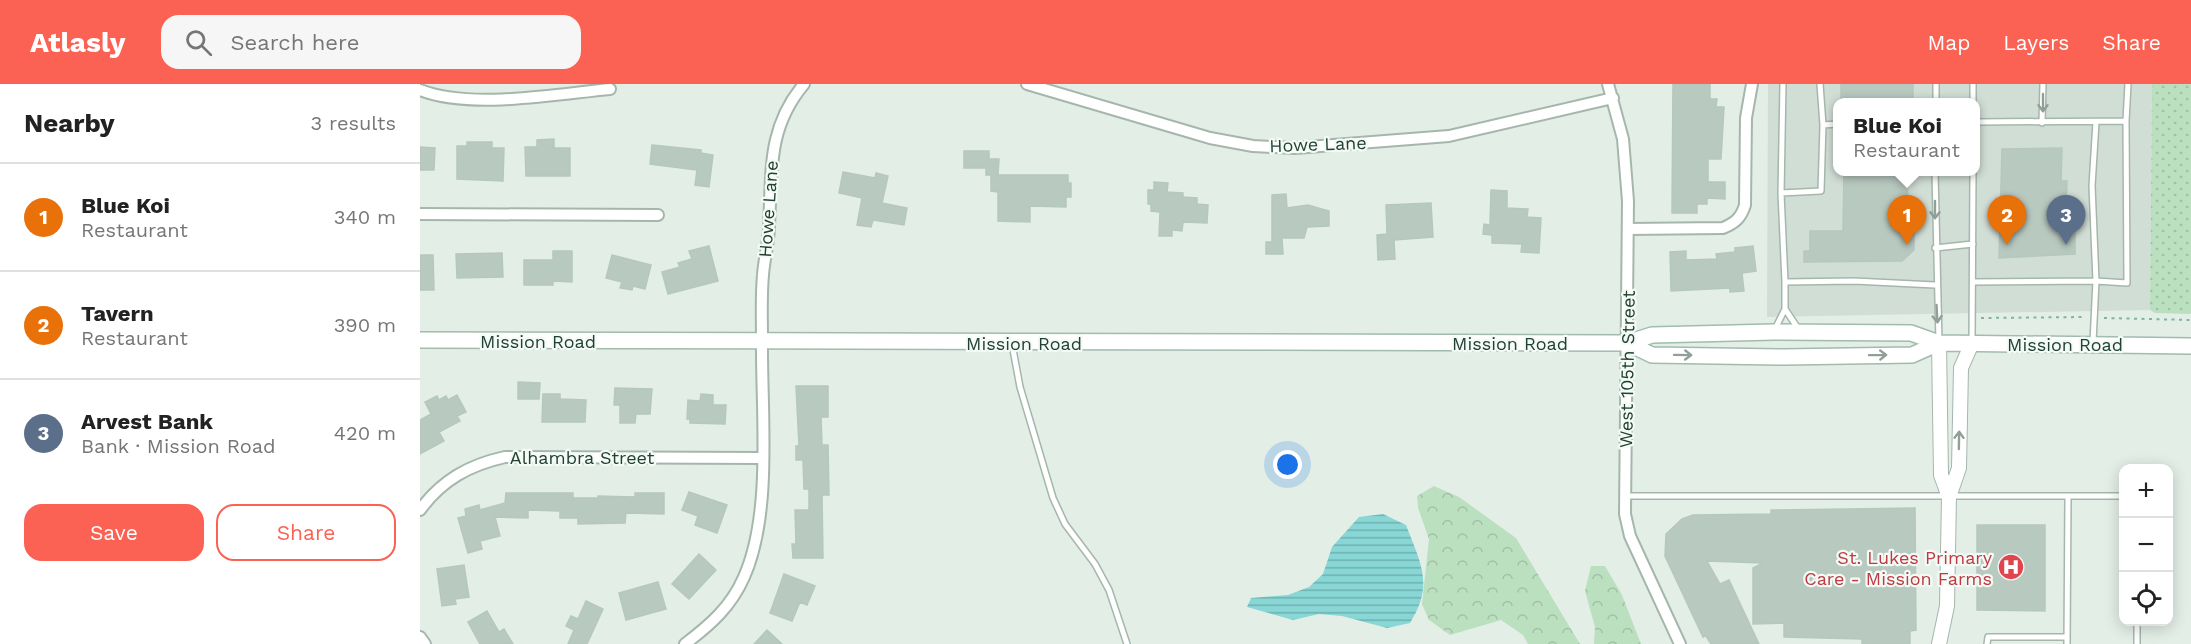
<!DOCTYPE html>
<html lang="en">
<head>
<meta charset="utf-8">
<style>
  body { margin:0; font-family:"Work Sans",sans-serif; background:#f6f6f6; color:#222 }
  .controls { position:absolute; right:18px; bottom:18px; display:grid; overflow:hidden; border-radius:12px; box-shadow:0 3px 15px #0003 }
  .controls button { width:54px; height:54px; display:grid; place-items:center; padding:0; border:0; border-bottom:2px solid #e0e0e0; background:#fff; color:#222; font:30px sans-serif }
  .you { position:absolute; left:868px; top:381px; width:21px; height:21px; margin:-15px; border:4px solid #fff; border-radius:50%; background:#1a73e8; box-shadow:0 0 0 9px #1a73e833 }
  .badge { display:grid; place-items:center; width:39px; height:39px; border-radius:50%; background:#fb6254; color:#fff; font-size:20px; font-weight:700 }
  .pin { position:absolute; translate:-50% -50px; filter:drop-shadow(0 2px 3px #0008) }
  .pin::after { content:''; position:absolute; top:32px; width:21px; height:18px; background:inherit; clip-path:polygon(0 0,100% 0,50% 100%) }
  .popup { position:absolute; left:1413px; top:14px; width:147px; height:78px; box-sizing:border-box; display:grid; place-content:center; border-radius:12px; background:#fff; filter:drop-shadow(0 2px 4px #0005); font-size:20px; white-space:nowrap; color:#767676 }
  .popup b { font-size:22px; color:#222 }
  .popup::after { content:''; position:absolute; left:50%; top:100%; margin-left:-12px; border:12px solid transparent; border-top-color:#fff }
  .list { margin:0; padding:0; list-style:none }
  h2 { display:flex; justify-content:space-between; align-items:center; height:78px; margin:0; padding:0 24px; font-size:26px }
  h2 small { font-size:20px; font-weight:400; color:#767676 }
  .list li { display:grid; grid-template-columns:39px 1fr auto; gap:18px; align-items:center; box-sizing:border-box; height:108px; padding:0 24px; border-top:2px solid #e0e0e0 }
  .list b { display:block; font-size:22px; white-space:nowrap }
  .list p { margin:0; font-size:20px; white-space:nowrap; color:#767676 }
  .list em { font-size:20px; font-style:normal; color:#767676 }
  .actions { display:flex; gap:12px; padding:18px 24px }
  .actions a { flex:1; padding:14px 0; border:2px solid #fb6254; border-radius:18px; text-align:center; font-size:21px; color:#fb6254 }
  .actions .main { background:#fb6254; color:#fff }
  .icon { flex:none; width:33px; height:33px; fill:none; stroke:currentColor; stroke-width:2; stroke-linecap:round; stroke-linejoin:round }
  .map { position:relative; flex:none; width:1771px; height:560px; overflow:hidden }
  header { display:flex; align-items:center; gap:36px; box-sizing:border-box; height:84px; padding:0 30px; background:#fb6254; color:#fff }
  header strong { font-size:28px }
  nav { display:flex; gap:33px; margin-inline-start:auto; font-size:21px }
  .search { width:420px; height:54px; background:#f6f6f6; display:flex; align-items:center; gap:15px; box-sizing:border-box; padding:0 21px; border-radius:18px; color:#767676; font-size:22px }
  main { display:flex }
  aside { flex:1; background:#fff }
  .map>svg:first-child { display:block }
  .built { fill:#d1ded6; fill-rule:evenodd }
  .grass { fill:url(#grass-dots) }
  .forest { fill:url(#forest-crowns) }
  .water { fill:url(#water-rules) }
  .building { fill:#b8c9c0; stroke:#b5c8bd; stroke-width:1.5 }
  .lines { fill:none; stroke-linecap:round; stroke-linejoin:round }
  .service-casing { stroke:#a5b7ad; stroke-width:8 }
  .minor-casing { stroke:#a5b7ad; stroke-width:14 }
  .tertiary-casing { stroke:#a5b7ad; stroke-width:16 }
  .secondary-casing { stroke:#a1bbad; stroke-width:18 }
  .path { stroke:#81b49c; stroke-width:2; stroke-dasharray:3 4.5; stroke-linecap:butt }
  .service { stroke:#fff; stroke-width:5 }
  .minor { stroke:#fff; stroke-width:10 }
  .tertiary { stroke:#fff; stroke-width:14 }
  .secondary { stroke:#fff; stroke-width:15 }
  .oneway { stroke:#90a099 }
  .labels { text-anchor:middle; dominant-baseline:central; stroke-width:4.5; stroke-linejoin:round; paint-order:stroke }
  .street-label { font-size:18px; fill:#214133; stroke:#f4faf6 }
  .health-label { font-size:18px; fill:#be3a42; stroke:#f4faf6; text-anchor:end }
</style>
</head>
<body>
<header>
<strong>Atlasly</strong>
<div class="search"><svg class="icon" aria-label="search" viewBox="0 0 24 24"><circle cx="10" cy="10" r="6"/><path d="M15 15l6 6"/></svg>Search here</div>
<nav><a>Map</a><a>Layers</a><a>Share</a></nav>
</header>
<main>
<aside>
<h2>Nearby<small>3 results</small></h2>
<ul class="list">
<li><span class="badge" style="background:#e8710a">1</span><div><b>Blue Koi</b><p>Restaurant</p></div><em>340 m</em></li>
<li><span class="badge" style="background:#e8710a">2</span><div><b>Tavern</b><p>Restaurant</p></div><em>390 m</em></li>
<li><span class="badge" style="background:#5c6f8a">3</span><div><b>Arvest Bank</b><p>Bank · Mission Road</p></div><em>420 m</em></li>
</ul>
<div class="actions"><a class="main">Save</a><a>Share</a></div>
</aside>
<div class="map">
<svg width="1771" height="560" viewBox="0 0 1771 560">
  <defs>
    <pattern id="grass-dots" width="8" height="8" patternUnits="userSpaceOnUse" patternTransform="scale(1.5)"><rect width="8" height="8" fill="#bbe0bf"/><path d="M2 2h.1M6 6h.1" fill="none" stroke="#a0c1a5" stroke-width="1.8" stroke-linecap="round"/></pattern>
    <pattern id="forest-crowns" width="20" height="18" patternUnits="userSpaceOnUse" patternTransform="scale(1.5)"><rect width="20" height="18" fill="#bbe0bf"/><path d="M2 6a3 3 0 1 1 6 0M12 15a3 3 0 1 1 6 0" fill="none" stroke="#a0c1a5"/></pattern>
    <pattern id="water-rules" width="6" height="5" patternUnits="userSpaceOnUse" patternTransform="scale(1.5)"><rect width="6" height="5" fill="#88d7d6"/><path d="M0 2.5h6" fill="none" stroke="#6fb0ae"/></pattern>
  </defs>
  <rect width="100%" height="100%" fill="#e3eee7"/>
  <path class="built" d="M1348 0H1732L1730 226 1347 233ZM1418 18H1556V88H1418Z"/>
  <path class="grass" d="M1732 0H1771V230L1735 229 1730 226Z"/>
  <path class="forest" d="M1014 402 1039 413 1096 454 1160 560H1108L1103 551 1081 536 1030 551 1009 536 1002 520 1009 455 998 424 997 412Z
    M1171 482H1185L1202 511 1221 560H1174L1175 543 1165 507Z"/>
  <path class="water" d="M963 430 986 441C1001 480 1014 501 990 539L967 544 922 532 899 530 873 536 827 523 831 514 868 511 889 503 903 490 912 463 939 433Z"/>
  <path class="building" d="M1253 0H1290V15H1297L1296 23H1304L1301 75H1288V98H1305V115L1287 114V120H1277V129H1252Z
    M1421 0H1493V18H1421Z
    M134 55V64H150V92H106L105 63H117V56Z
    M47 58H72V64H84L83 97 37 95V62H47Z
    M232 61 281 66V69L293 71 289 103 275 101 277 86 230 80Z
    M0 63 15 64 14 86H0Z
    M1642 64 1641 97H1647L1645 144H1655V170L1579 174 1582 65Z
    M544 67H569V75H579L578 91H648V99H651V113H646V123L610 122V138L578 137V108L571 107V91H566V84H544Z
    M1424 87H1488L1487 139 1494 138V166L1482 177 1384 178V167H1390V147H1423Z
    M423 88 455 94 456 89 468 92 462 119 487 124 484 141 453 136 451 143 437 141 442 114 419 109Z
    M734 98 748 99 747 108 763 109V113L777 114V120L788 121 787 139 763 138 762 147 752 146V152H739L740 128 731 127V120H728V106H734Z
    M1071 106 1087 107V124L1108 125 1107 133 1121 134 1119 169 1101 168 1102 160 1072 159V151L1063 150 1064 140 1070 141Z
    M866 110 867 124 888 121 909 127V142L887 143 884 154H862L863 170H846V158H852V111Z
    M1011 119 1013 153 974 156 975 175 958 176 957 151 967 150 966 121Z
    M289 162 298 197 248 210 242 188 260 183 258 179 272 175 269 167Z
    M1333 162 1336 187 1322 189 1324 207 1310 208V204L1251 207 1250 168 1266 167V176L1297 175 1296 170 1315 168V164Z
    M133 167H152V198L133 197V201H104V176H133Z
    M82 169 83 193 37 194 36 170Z
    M0 171H13L14 206H0Z
    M192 171 231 181 225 205 213 202 212 206 200 204 202 198 186 194Z
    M98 298 120 299 119 315H98Z
    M376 302H408V333H401L402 361H408L409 411H402L403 474H373L372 460H376L375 426H389V405H384L383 376H376V362H379Z
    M195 304 232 305 230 330H216L215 339H200V321H194Z
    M123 310H140V315L166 316 165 338H122Z
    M281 310 293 311V321H306L305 340 270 339V335H267L268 316 280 317Z
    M37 311 46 328 37 332 40 337 19 348 24 357 0 370V336L11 330 5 318 17 312 19 316 26 312 28 316Z
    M269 408 307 421 297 449 275 441 278 432 262 426Z
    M86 409H153V414H178V412L215 413V409H244V430L206 429 205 439 158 440V434H140V427L108 426V434L75 433 80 452 60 457 62 465 48 469 38 434 46 432 45 425 59 421 60 426 85 419Z
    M1495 424 1496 546 1490 547V560H1442V555L1364 553V539L1333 540V484L1343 479 1287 477 1300 500 1309 496 1339 560H1291L1286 552 1283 553 1245 472 1246 450 1262 435 1273 431 1351 430V426Z
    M1557 441H1625V527L1557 526Z
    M279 470 296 486 269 515 252 500Z
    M44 481 49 513 35 515 36 520 22 522 17 485Z
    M364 490 395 502 387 521 380 518 372 537 350 529Z
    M238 498 246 525 206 536 199 509Z
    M166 517 183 525 167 560H148L154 546 146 542 151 532 158 535Z
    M67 527 79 548 84 545 93 560H60L48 538Z
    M347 546 362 560H334Z"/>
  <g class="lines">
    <g class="service-casing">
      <path id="service" d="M1363 0 1361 109 1365 198 1434 197 1515 201
        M1516 0V18
        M1553 0V18
        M1556 38 1706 37 1708 0
        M1676 38 1672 102 1676 197 1707 199 1706 37
        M1622 39 1623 0
        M1403 41 1418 40
        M1515 88 1519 258
        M1361 109 1401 107 1403 41 1400 0
        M1515 164 1553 160
        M1553 198 1676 197 1673 258
        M1365 225 1379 246
        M1355 245 1365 225V198
        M1552 257 1553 88
        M592 260 600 303 633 414 645 440 675 480 689 506 707 560
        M1205 412H1704
        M1717 538V560
        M1567 560 1568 553H1647
        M1647 560 1648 413"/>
    </g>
    <g class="minor-casing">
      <path id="minor" d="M607 0 790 54 833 62 875 64 1029 52 1193 14
        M1188 0 1203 55 1208 117 1205 430 1210 452 1260 560
        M0 6C50 26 136 10 190 5
        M0 130 238 131
        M1208 145 1303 144C1315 139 1321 134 1325 121L1326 34 1332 0
        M0 426C22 396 49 381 85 373L342 374
        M0 553 5 560
        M265 560C290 541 311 523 324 493 353 428 341 326 342 255 342 234 341 212 343 191 344 175 349 158 349 142 352 87 347 44 384 0"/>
    </g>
    <g class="tertiary-casing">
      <path id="tertiary" d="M1519 259 1521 391 1529 413
        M1519 560 1527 522 1529 413 1539 384 1541 284 1552 259"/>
    </g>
    <g class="secondary-casing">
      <path id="secondary" d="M0 256 1207 259 1232 251 1354 248 1491 249 1519 259 1771 262
        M1207 259 1232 271 1364 273 1492 271 1519 259"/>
    </g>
    <path class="path" d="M1561 234 1666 233
      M1684 234 1771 236"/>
    <use href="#service" class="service"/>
    <use href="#minor" class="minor"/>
    <use href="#tertiary" class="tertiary"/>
    <use href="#secondary" class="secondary"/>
  </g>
  <defs><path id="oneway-shaft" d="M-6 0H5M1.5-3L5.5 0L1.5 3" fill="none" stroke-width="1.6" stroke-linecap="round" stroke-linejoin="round" transform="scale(1.5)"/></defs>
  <g class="oneway">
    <use href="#oneway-shaft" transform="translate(1623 19) rotate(90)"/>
    <use href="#oneway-shaft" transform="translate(1515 126) rotate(90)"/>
    <use href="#oneway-shaft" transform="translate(1517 230) rotate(87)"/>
    <use href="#oneway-shaft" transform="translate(1263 271) rotate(1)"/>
    <use href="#oneway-shaft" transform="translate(1458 271) rotate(-1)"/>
    <use href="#oneway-shaft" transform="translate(1539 356) rotate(-89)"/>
  </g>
  <defs>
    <g id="hospital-disc" transform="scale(1.35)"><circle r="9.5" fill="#e0444e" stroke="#f4faf6"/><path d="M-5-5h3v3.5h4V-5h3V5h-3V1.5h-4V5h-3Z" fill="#fff"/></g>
  </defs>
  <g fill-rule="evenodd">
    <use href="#hospital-disc" x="1591" y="483"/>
  </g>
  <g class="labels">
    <g class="street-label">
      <text transform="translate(898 60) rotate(-2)">Howe Lane</text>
      <text transform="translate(348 125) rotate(-86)">Howe Lane</text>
      <text x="118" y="257">Mission Road</text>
      <text x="604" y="259">Mission Road</text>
      <text x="1090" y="259">Mission Road</text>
      <text x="1645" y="260">Mission Road</text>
      <text transform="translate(1207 285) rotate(-89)">West 105th Street</text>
      <text x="162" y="373">Alhambra Street</text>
    </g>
    <g class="health-label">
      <text x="1572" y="473">St. Lukes Primary<tspan x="1572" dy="21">Care - Mission Farms</tspan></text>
    </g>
  </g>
</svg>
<div class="controls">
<button>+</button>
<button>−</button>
<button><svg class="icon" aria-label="locate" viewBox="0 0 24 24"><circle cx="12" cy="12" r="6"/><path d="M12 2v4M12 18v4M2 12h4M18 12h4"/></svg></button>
</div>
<div class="you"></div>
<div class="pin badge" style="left:1487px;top:161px;background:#e8710a">1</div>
<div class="popup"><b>Blue Koi</b>Restaurant</div>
<div class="pin badge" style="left:1587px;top:161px;background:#e8710a">2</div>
<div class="pin badge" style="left:1646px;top:161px;background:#5c6f8a">3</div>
</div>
</main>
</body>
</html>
